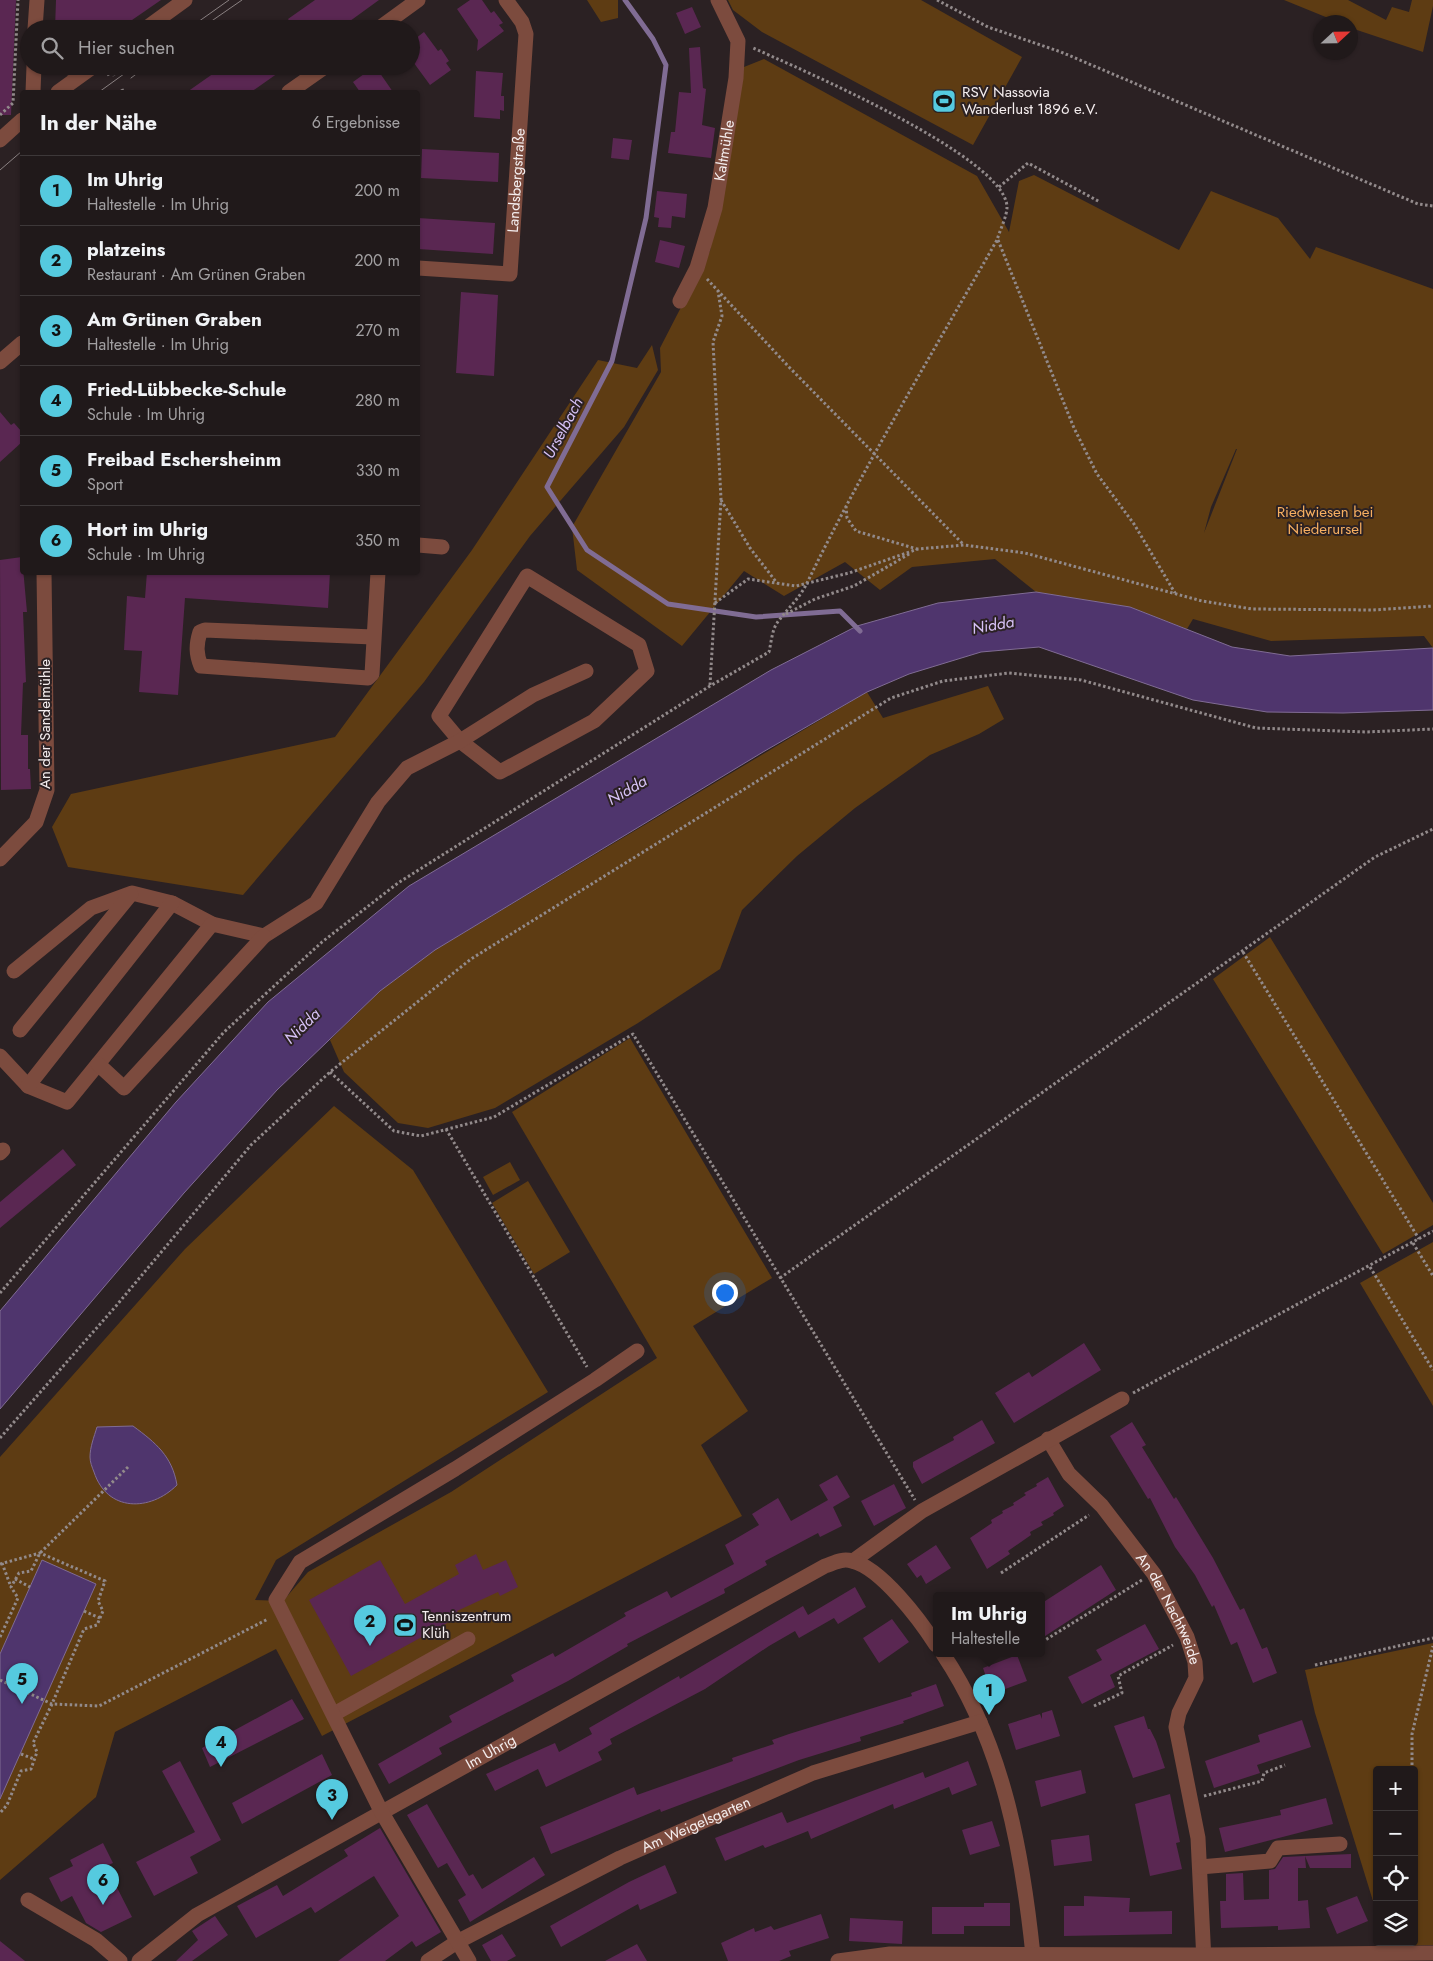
<!DOCTYPE html>
<html lang="de">
<head>
<meta charset="utf-8">
<style>
  body { margin:0; font-family:Jost,sans-serif; background:#2d2627; color:#f1f3f6 }
  .controls { position:absolute; right:15px; bottom:15px; display:grid; overflow:hidden; border-radius:5px; box-shadow:0 1px 4px #0004 }
  .controls button { width:45px; height:45px; display:grid; place-items:center; padding:0; border:0; border-bottom:1px solid #3d3839; background:#20191a; color:#f1f3f6; font:25px sans-serif }
  .compass { position:absolute; left:1313px; top:15px; width:45px; height:45px; border-radius:50%; background:#20191a; box-shadow:0 1px 4px #0004; rotate:68deg }
  .you { position:absolute; left:724px; top:1292px; width:18px; height:18px; margin:-12px; border:4px solid #fff; border-radius:50%; background:#1a73e8; box-shadow:0 0 0 8px #1a73e833 }
  .badge { display:grid; place-items:center; width:32px; height:32px; border-radius:50%; background:#55cadf; color:#111; font-size:16px; font-weight:700 }
  .pin { position:absolute; translate:-50% -41px; filter:drop-shadow(0 1px 2px #0008) }
  .pin::after { content:''; position:absolute; top:26px; width:18px; height:15px; background:inherit; clip-path:polygon(0 0,100% 0,50% 100%) }
  .popup { position:absolute; left:933px; top:1592px; width:112px; height:65px; box-sizing:border-box; display:grid; place-content:center; border-radius:5px; background:#20191a; filter:drop-shadow(0 1px 4px #0005); font-size:16px; white-space:nowrap; color:#a2a0a2 }
  .popup b { font-size:19px; color:#f1f3f6 }
  .popup::after { content:''; position:absolute; left:50%; top:100%; margin-left:-10px; border:10px solid transparent; border-top-color:#20191a }
  .list { margin:0; padding:0; list-style:none }
  h2 { display:flex; justify-content:space-between; align-items:center; height:65px; margin:0; padding:0 20px; font-size:21px }
  h2 small { font-size:16px; font-weight:400; color:#a2a0a2 }
  .list li { display:grid; grid-template-columns:32px 1fr auto; gap:15px; align-items:center; box-sizing:border-box; height:70px; padding:0 20px; border-top:1px solid #3d3839 }
  .list b { display:block; font-size:19px; white-space:nowrap }
  .list p { margin:0; font-size:16px; white-space:nowrap; color:#a2a0a2 }
  .list em { font-size:16px; font-style:normal; color:#a2a0a2 }
  .icon { flex:none; width:28px; height:28px; fill:none; stroke:currentColor; stroke-width:2; stroke-linecap:round; stroke-linejoin:round }
  .map { position:relative; flex:none; width:1433px; height:1961px; overflow:hidden }
  .search { position:absolute; background:#20191a; box-shadow:0 1px 4px #0004; left:20px; top:20px; width:400px; height:55px; display:flex; align-items:center; gap:12px; box-sizing:border-box; padding:0 18px; border-radius:28px; color:#a2a0a2; font-size:19px }
  .panel { position:absolute; background:#20191a; box-shadow:0 1px 4px #0004; left:20px; top:90px; width:400px; height:485px; border-radius:5px }
  .map>svg:first-child { display:block }
  .green { fill:#5e3c13; fill-rule:evenodd }
  .water { fill:#4f356d; stroke:#806c94 }
  .lines { fill:none; stroke-linecap:round; stroke-linejoin:round }
  .stream { stroke:#806c94; stroke-width:5 }
  .building { fill:#5a2752 }
  .path { stroke:#928a8b; stroke-width:3; stroke-dasharray:2.5 2.5; stroke-linecap:butt }
  .minor { stroke:#7c4b3e; stroke-width:15 }
  .tram { stroke:#8a8182; stroke-width:1 }
  .labels { text-anchor:middle; dominant-baseline:central; stroke-width:4; stroke-linejoin:round; paint-order:stroke }
  .poi-label { font-size:15px; fill:#f4edee; stroke:#2b2123; text-anchor:start }
  .street-label { font-size:15px; fill:#f4edee; stroke:#2b2123 }
  .park-label { font-size:15px; fill:#f7af61; stroke:#2b2123 }
  .water-label { font-size:16px; font-style:italic; fill:#d7c2f6; stroke:#2b2123 }
</style>
</head>
<body>
<div class="map">
<svg width="1433" height="1961" viewBox="0 0 1433 1961">
  <rect width="100%" height="100%" fill="#2b2123"/>
  <path class="green" d="M587 0H618V18L601 22Z
    M728 0H921L1022 57 973 145 762 32 733 10Z
    M1284 0H1348L1386 20 1392 7 1409 12 1412 0H1433V6L1423 52 1351 28 1350 22H1338Z
    M764 59 977 176 1009 232 1019 181 1034 175 1179 250 1211 191 1278 218 1310 259 1316 247 1433 289V648L1424 636 1271 641 1193 619 1187 629 1130 607 1036 592 995 559 912 567 880 590 845 562 784 596 744 571 682 646 577 570 572 527 661 372 660 348 710 251 744 67ZM1236 449H1237L1204 533 1211 507Z
    M652 345 658 370 624 427 530 536 424 682 243 895 68 867 52 827 71 794 335 737 472 550 598 360 637 368Z
    M988 686 1004 719 979 734 930 755 855 808 797 856 742 910 720 969 638 1023 495 1108 428 1128 398 1123 344 1072 330 1040 380 991 435 950 867 692 883 718Z
    M1270 937 1433 1203V1225L1383 1254 1213 979Z
    M630 1038 772 1278 693 1326 748 1411 701 1445 742 1516 322 1736 276 1649 115 1732 96 1797 0 1880V1799L42 1560 0 1654V1457L185 1249 334 1106 413 1170 548 1392 276 1560 255 1600 283 1601 308 1572 451 1492 657 1358 512 1112Z
    M510 1162 520 1180 493 1195 483 1177Z
    M528 1181 570 1252 534 1274 492 1203Z
    M1433 1242V1406L1360 1283Z
    M1433 1643V1945L1395 1946 1392 1942H1414V1770H1377V1914L1315 1713 1305 1670Z"/>
  <path class="water" d="M1036 592 1130 607 1232 647 1290 656 1433 648V710L1343 713 1267 712 1193 700 1039 647 981 652 909 674 867 692 763 752 435 950 380 991 277 1090 184 1193 0 1409V1311L176 1102 268 1002 409 886 771 670 857 626 938 603Z
    M133 1426C156 1443 172 1456 177 1485 150 1512 107 1512 94 1472 92 1467 90 1462 90 1457 90 1447 94 1437 97 1427Z
    M42 1560 96 1584 0 1799V1654Z"/>
  <g class="lines">
    <path class="stream" d="M625 0 653 39 666 65 646 218 612 361 547 487 587 550 668 604 756 617 840 611 860 631"/>
  </g>
  <path class="building" d="M0 0H16L11 115H0Z
    M56 0H161L119 29H55Z
    M315 0H379L339 29H295L288 19Z
    M470 0H482L491 13 494 11 503 23 499 25 504 31 477 51 478 40 457 9Z
    M692 7 701 27 685 34 676 13Z
    M424 32 438 51 441 49 449 61 446 63 451 70 430 85 411 59V42Z
    M700 47 703 88 706 89 702 125 715 128 711 158 668 153 671 132H675L679 92 691 93 689 48Z
    M224 66H288L251 92H187Z
    M375 66 393 92H360L353 82Z
    M476 71 503 73 501 96H504V111L500 110V119L474 117Z
    M613 138 632 140 629 160 611 158Z
    M422 149 499 153 498 182 421 178Z
    M657 191 687 194 685 218 672 216 671 228 658 227 659 218 654 217Z
    M418 218 495 223 493 254 418 249Z
    M660 240 685 246 679 268 655 262Z
    M461 292 498 295 494 376 456 373Z
    M0 412 11 425 14 423 22 432V442L0 462Z
    M22 557 27 612H23L26 682 23 683 21 735H28V769H30L31 789 1 790 0 560Z
    M147 572H330L328 608 185 598 178 695 139 692 142 651 124 650 127 596 145 598Z
    M63 1149 76 1165 0 1228V1202Z
    M1084 1343 1101 1370 1014 1423 995 1393 1029 1372 1032 1377Z
    M982 1420 995 1443 922 1484 913 1467V1462L954 1440 953 1437Z
    M1132 1422 1146 1445 1142 1447 1174 1499 1176 1497 1213 1558 1240 1610 1244 1608 1262 1649 1267 1647 1277 1673 1253 1683 1237 1642 1231 1645 1214 1605 1212 1607 1195 1575 1175 1547 1150 1498 1148 1499 1110 1436Z
    M837 1475 850 1497 833 1507 842 1526 820 1537 818 1533 765 1561 767 1565 724 1589 725 1593 627 1644 628 1646 568 1681 439 1748 442 1754 389 1784 378 1764 452 1722 449 1716 514 1681 511 1675 553 1653 555 1657 626 1616 624 1613 667 1591 671 1598 734 1564 725 1545 759 1525 752 1514 778 1498 791 1521 828 1500 819 1485Z
    M1048 1477 1064 1506 1053 1513 1054 1515 1041 1522 1043 1525 1030 1532 1031 1535 1008 1551 1010 1554 987 1569 970 1538 992 1523 991 1520 1003 1513 1002 1511 1014 1505 1013 1503 1026 1495 1024 1493 1037 1486 1036 1484Z
    M894 1484 906 1508 874 1526 861 1501Z
    M936 1545 951 1568 926 1584 921 1575 917 1578 907 1564Z
    M476 1554 483 1570 506 1560 518 1587 500 1596 498 1592 457 1611 460 1616 351 1676 309 1600 380 1560 405 1604 459 1574 455 1565Z
    M1101 1565 1116 1590 1042 1638V1603Z
    M855 1587 866 1607 838 1624 834 1618 799 1638 795 1631 769 1646 705 1689 610 1739 612 1744 598 1752 602 1760 546 1787 538 1769 495 1791 486 1774 555 1743 559 1752 592 1734 589 1728 679 1676 680 1679 803 1606 808 1615Z
    M892 1619 909 1642 879 1663 863 1638Z
    M1145 1624 1159 1649 1110 1675 1115 1687 1082 1704 1068 1677 1102 1660 1096 1650Z
    M1017 1655 1027 1681 992 1694 983 1668Z
    M936 1684 944 1706 903 1721 904 1723 860 1737 861 1741 799 1760 661 1812 660 1809 551 1854 540 1827 634 1787 637 1795 733 1761 732 1758 774 1744 772 1740 789 1734 912 1696 911 1693Z
    M292 1699 304 1719 210 1767 202 1748Z
    M1052 1710 1060 1736 1016 1750 1008 1724 1040 1714 1042 1719V1713Z
    M1144 1716 1148 1729H1150L1156 1741 1165 1768 1133 1778 1114 1726Z
    M1302 1720 1311 1747 1257 1765 1260 1773 1214 1788 1205 1761 1260 1742 1258 1735Z
    M322 1754 332 1775 242 1824 232 1803Z
    M180 1761 221 1840 190 1857 198 1873 154 1896 136 1862 195 1832 162 1771Z
    M968 1761 977 1785 952 1795 949 1787 894 1809 893 1804 811 1839 808 1831 765 1848 763 1845 725 1861 715 1838 782 1812 787 1823 923 1772 925 1778Z
    M1081 1770 1086 1793 1041 1807 1035 1781Z
    M1170 1794 1180 1842 1176 1843 1182 1869 1150 1876 1135 1804Z
    M1326 1798 1333 1824 1225 1852 1219 1828 1281 1815 1280 1810Z
    M427 1804 469 1876 473 1874 482 1889 534 1857 545 1875 470 1922 458 1900 466 1895 447 1863 438 1868 407 1815Z
    M992 1821 1000 1846 970 1855 962 1830Z
    M380 1828 441 1932 416 1947 412 1941 385 1961H338L399 1916 374 1876 315 1913 311 1907 256 1938 237 1906 277 1885 283 1896 348 1856 344 1850Z
    M1089 1835 1092 1861 1054 1866 1051 1840Z
    M103 1843 113 1863 106 1866 132 1917 101 1932 86 1923 72 1896 61 1902 49 1878 73 1866 70 1860Z
    M1351 1854V1868H1310L1305 1856Z
    M1305 1856 1306 1868H1298V1901L1308 1900 1310 1928 1278 1930V1926L1221 1928 1220 1901H1226V1874L1243 1873 1244 1900 1269 1899V1870L1275 1869 1283 1857Z
    M665 1865 677 1893 640 1910 638 1904 561 1947 550 1926 629 1882Z
    M1084 1896 1130 1898 1129 1912 1172 1911V1934L1064 1936V1906H1084Z
    M1357 1896 1368 1921 1337 1934 1326 1908Z
    M984 1903H1010V1926H964V1934H932V1907H984Z
    M821 1914 829 1938 789 1951 791 1956 779 1961H728L721 1943 754 1928 755 1932 771 1926 774 1930Z
    M215 1916 228 1935 192 1961H176L198 1940 192 1931Z
    M850 1918 903 1921 902 1944 849 1941Z
    M502 1934 516 1956 507 1961H491L482 1945Z
    M0 1941 25 1961H0Z
    M637 1944 647 1961H605Z"/>
  <g class="lines">
    <path class="path" d="M937 0 988 27 1061 52 1418 204 1433 206
      M107 75 112 72 114 76
      M122 89 123 92
      M0 115 13 103 18 0
      M999 187 1028 163 1100 202
      M998 240 1074 428 1097 474 1134 524 1175 593
      M707 279 789 367 963 544
      M721 500 750 548 777 583
      M846 506 847 518 856 531 917 549
      M715 603 748 579 796 586 849 573 918 549 964 545 1025 553 1202 601 1252 609 1373 610 1433 606
      M786 614 815 599 854 586 911 553
      M710 685 721 499 713 342 722 316 718 291
      M1243 952 1419 1239
      M330 1072 394 1131 421 1136 494 1117 633 1034 915 1500
      M446 1129 587 1367
      M1413 1243 1433 1276
      M1370 1267 1433 1370
      M780 1278 1375 857 1433 829
      M0 1293 224 1032 322 942 398 883 710 686 769 652C771 644 772 630 777 623 787 609 801 597 808 581 865 464 933 352 997 240 1000 230 1007 216 1007 207 1006 157 798 68 753 48
      M1133 1393 1433 1231
      M0 1438 116 1306 251 1145 330 1072 471 959 891 698 943 681 1009 673 1081 680 1256 728 1366 732 1433 729
      M2 1563 11 1587
      M0 1564 40 1553 105 1581 98 1601 103 1611 97 1625 84 1629 52 1704 33 1743 37 1752 31 1769 21 1771 7 1805 0 1813
      M1001 1573 1089 1515
      M15 1579 30 1587
      M84 1611 100 1618
      M0 1637 18 1598 11 1587 19 1573 31 1571 40 1553 129 1466
      M1042 1642 1142 1580
      M1315 1665 1433 1638
      M0 1680 52 1704 99 1706 268 1619
      M1094 1706 1122 1693 1118 1676 1173 1645
      M21 1754 34 1759
      M1412 1770V1734L1433 1646
      M1204 1796 1262 1781 1264 1773 1285 1765"/>
    <g class="minor">
      <path d="M35 29 37 0"/>
      <path d="M145 29 185 0"/>
      <path d="M378 29 418 0"/>
      <path d="M63 66 78 71 91 67"/>
      <path d="M33 92 34 66"/>
      <path d="M58 92 94 66"/>
      <path d="M289 92 326 66"/>
      <path d="M0 140 22 120"/>
      <path id="s1" d="M418 268 510 274 526 34 522 22 506 0"/>
      <path id="s2" d="M680 301 697 268 715 208 736 78 738 41 718 0"/>
      <path d="M0 362 22 343"/>
      <path d="M418 545 442 547"/>
      <path d="M527 576 639 645 647 671 594 721 500 772 460 741 439 716Z"/>
      <path d="M373 637 205 630 200 632C196 645 196 654 201 666L368 678 372 674 378 572"/>
      <path d="M0 859 36 822 47 790 44 572"/>
      <path d="M14 971 91 908 132 893 172 903 212 924"/>
      <path d="M20 1030 131 894"/>
      <path d="M0 1056 28 1086 67 1102 212 924 264 936 316 903 378 802 407 768 460 741 533 695 586 671"/>
      <path d="M98 1064 124 1088 264 936"/>
      <path d="M28 1086 172 903"/>
      <path d="M0 1153 3 1150"/>
      <path id="s3" d="M1048 1439 1069 1474 1102 1506 1154 1574 1187 1637 1195 1662 1196 1678 1179 1713 1176 1727 1198 1838 1204 1961"/>
      <path d="M853 1561 922 1511 1122 1399"/>
      <path d="M943 1654C1003 1744 1022 1849 1033 1955"/>
      <path d="M334 1714 468 1639"/>
      <path d="M1200 1867 1270 1861 1278 1848 1340 1844"/>
      <path d="M28 1900 96 1940 120 1961"/>
      <path id="s4" d="M139 1961 197 1915 825 1566C834 1563 842 1558 852 1561 881 1568 920 1620 936 1645"/>
      <path id="s5" d="M428 1961 457 1942 620 1858 813 1773 980 1722"/>
      <path d="M469 1961 381 1811 276 1600 300 1562 455 1469 595 1380 637 1351"/>
      <path d="M838 1961 890 1954 1203 1955 1433 1953"/>
    </g>
    <path class="tram" d="M188 29 229 0
      M200 29 242 0
      M131 78 147 66
      M99 92 135 66
      M0 170 22 151"/>
  </g>
  <defs>
    <g id="stadium-square" transform="scale(1.25)"><rect x="-9" y="-9" width="18" height="18" rx="4" fill="#55cadf" stroke="#2b2123"/><path d="M0-5a6.5 5 0 1 0 0 10a6.5 5 0 1 0 0-10ZM-3.5-1.8h7v3.6h-7Z" fill="#111"/></g>
  </defs>
  <g fill-rule="evenodd">
    <use href="#stadium-square" x="944" y="101"/>
    <use href="#stadium-square" x="405" y="1625"/>
  </g>
  <g class="labels">
    <g class="poi-label">
      <text x="962" y="92">RSV Nassovia<tspan x="962" dy="17">Wanderlust 1896 e.V.</tspan></text>
      <text x="422" y="1616">Tenniszentrum<tspan x="422" dy="17">Klüh</tspan></text>
    </g>
    <g class="street-label">
      <text stroke="none"><textPath href="#s2" startOffset="158">Kaltmühle</textPath></text>
      <text stroke="none"><textPath href="#s1" startOffset="186">Landsbergstraße</textPath></text>
      <text transform="translate(45 724) rotate(-90)">An der Sandelmühle</text>
      <text stroke="none"><textPath href="#s3" startOffset="210">An der Nachtweide</textPath></text>
      <text stroke="none"><textPath href="#s4" startOffset="410">Im Uhrig</textPath></text>
      <text stroke="none"><textPath href="#s5" startOffset="301">Am Weigelsgarten</textPath></text>
    </g>
    <g class="park-label">
      <text x="1325" y="512">Riedwiesen bei<tspan x="1325" dy="17">Niederursel</tspan></text>
    </g>
    <g class="water-label">
      <text transform="translate(563 428) rotate(-62)">Urselbach</text>
      <text transform="translate(993 625) rotate(-10)">Nidda</text>
      <text transform="translate(627 790) rotate(-30)">Nidda</text>
      <text transform="translate(302 1026) rotate(-44)">Nidda</text>
    </g>
  </g>
</svg>
<div class="controls">
<button>+</button>
<button>−</button>
<button><svg class="icon" aria-label="locate" viewBox="0 0 24 24"><circle cx="12" cy="12" r="6"/><path d="M12 2v4M12 18v4M2 12h4M18 12h4"/></svg></button>
<button><svg class="icon" aria-label="layers" viewBox="0 0 24 24"><path d="M12 4l9 5-9 5-9-5zM3 14l9 5 9-5"/></svg></button>
</div>
<svg class="compass" viewBox="-18 -18 36 36"><path d="M0-13l5 13h-10z" fill="#e53935"/><path d="M0 13l5-13h-10z" fill="#a2a0a2"/></svg>
<div class="you"></div>
<div class="pin badge" style="left:989px;top:1715px">1</div>
<div class="popup"><b>Im Uhrig</b>Haltestelle</div>
<div class="pin badge" style="left:370px;top:1646px">2</div>
<div class="pin badge" style="left:332px;top:1820px">3</div>
<div class="pin badge" style="left:221px;top:1767px">4</div>
<div class="pin badge" style="left:22px;top:1704px">5</div>
<div class="pin badge" style="left:103px;top:1905px">6</div>
<div class="search"><svg class="icon" aria-label="search" viewBox="0 0 24 24"><circle cx="10" cy="10" r="6"/><path d="M15 15l6 6"/></svg>Hier suchen</div>
<section class="panel">
<h2>In der Nähe<small>6 Ergebnisse</small></h2>
<ul class="list">
<li><span class="badge">1</span><div><b>Im Uhrig</b><p>Haltestelle · Im Uhrig</p></div><em>200 m</em></li>
<li><span class="badge">2</span><div><b>platzeins</b><p>Restaurant · Am Grünen Graben</p></div><em>200 m</em></li>
<li><span class="badge">3</span><div><b>Am Grünen Graben</b><p>Haltestelle · Im Uhrig</p></div><em>270 m</em></li>
<li><span class="badge">4</span><div><b>Fried-Lübbecke-Schule</b><p>Schule · Im Uhrig</p></div><em>280 m</em></li>
<li><span class="badge">5</span><div><b>Freibad Eschersheinm</b><p>Sport</p></div><em>330 m</em></li>
<li><span class="badge">6</span><div><b>Hort im Uhrig</b><p>Schule · Im Uhrig</p></div><em>350 m</em></li>
</ul>
</section>
</div>
</body>
</html>
